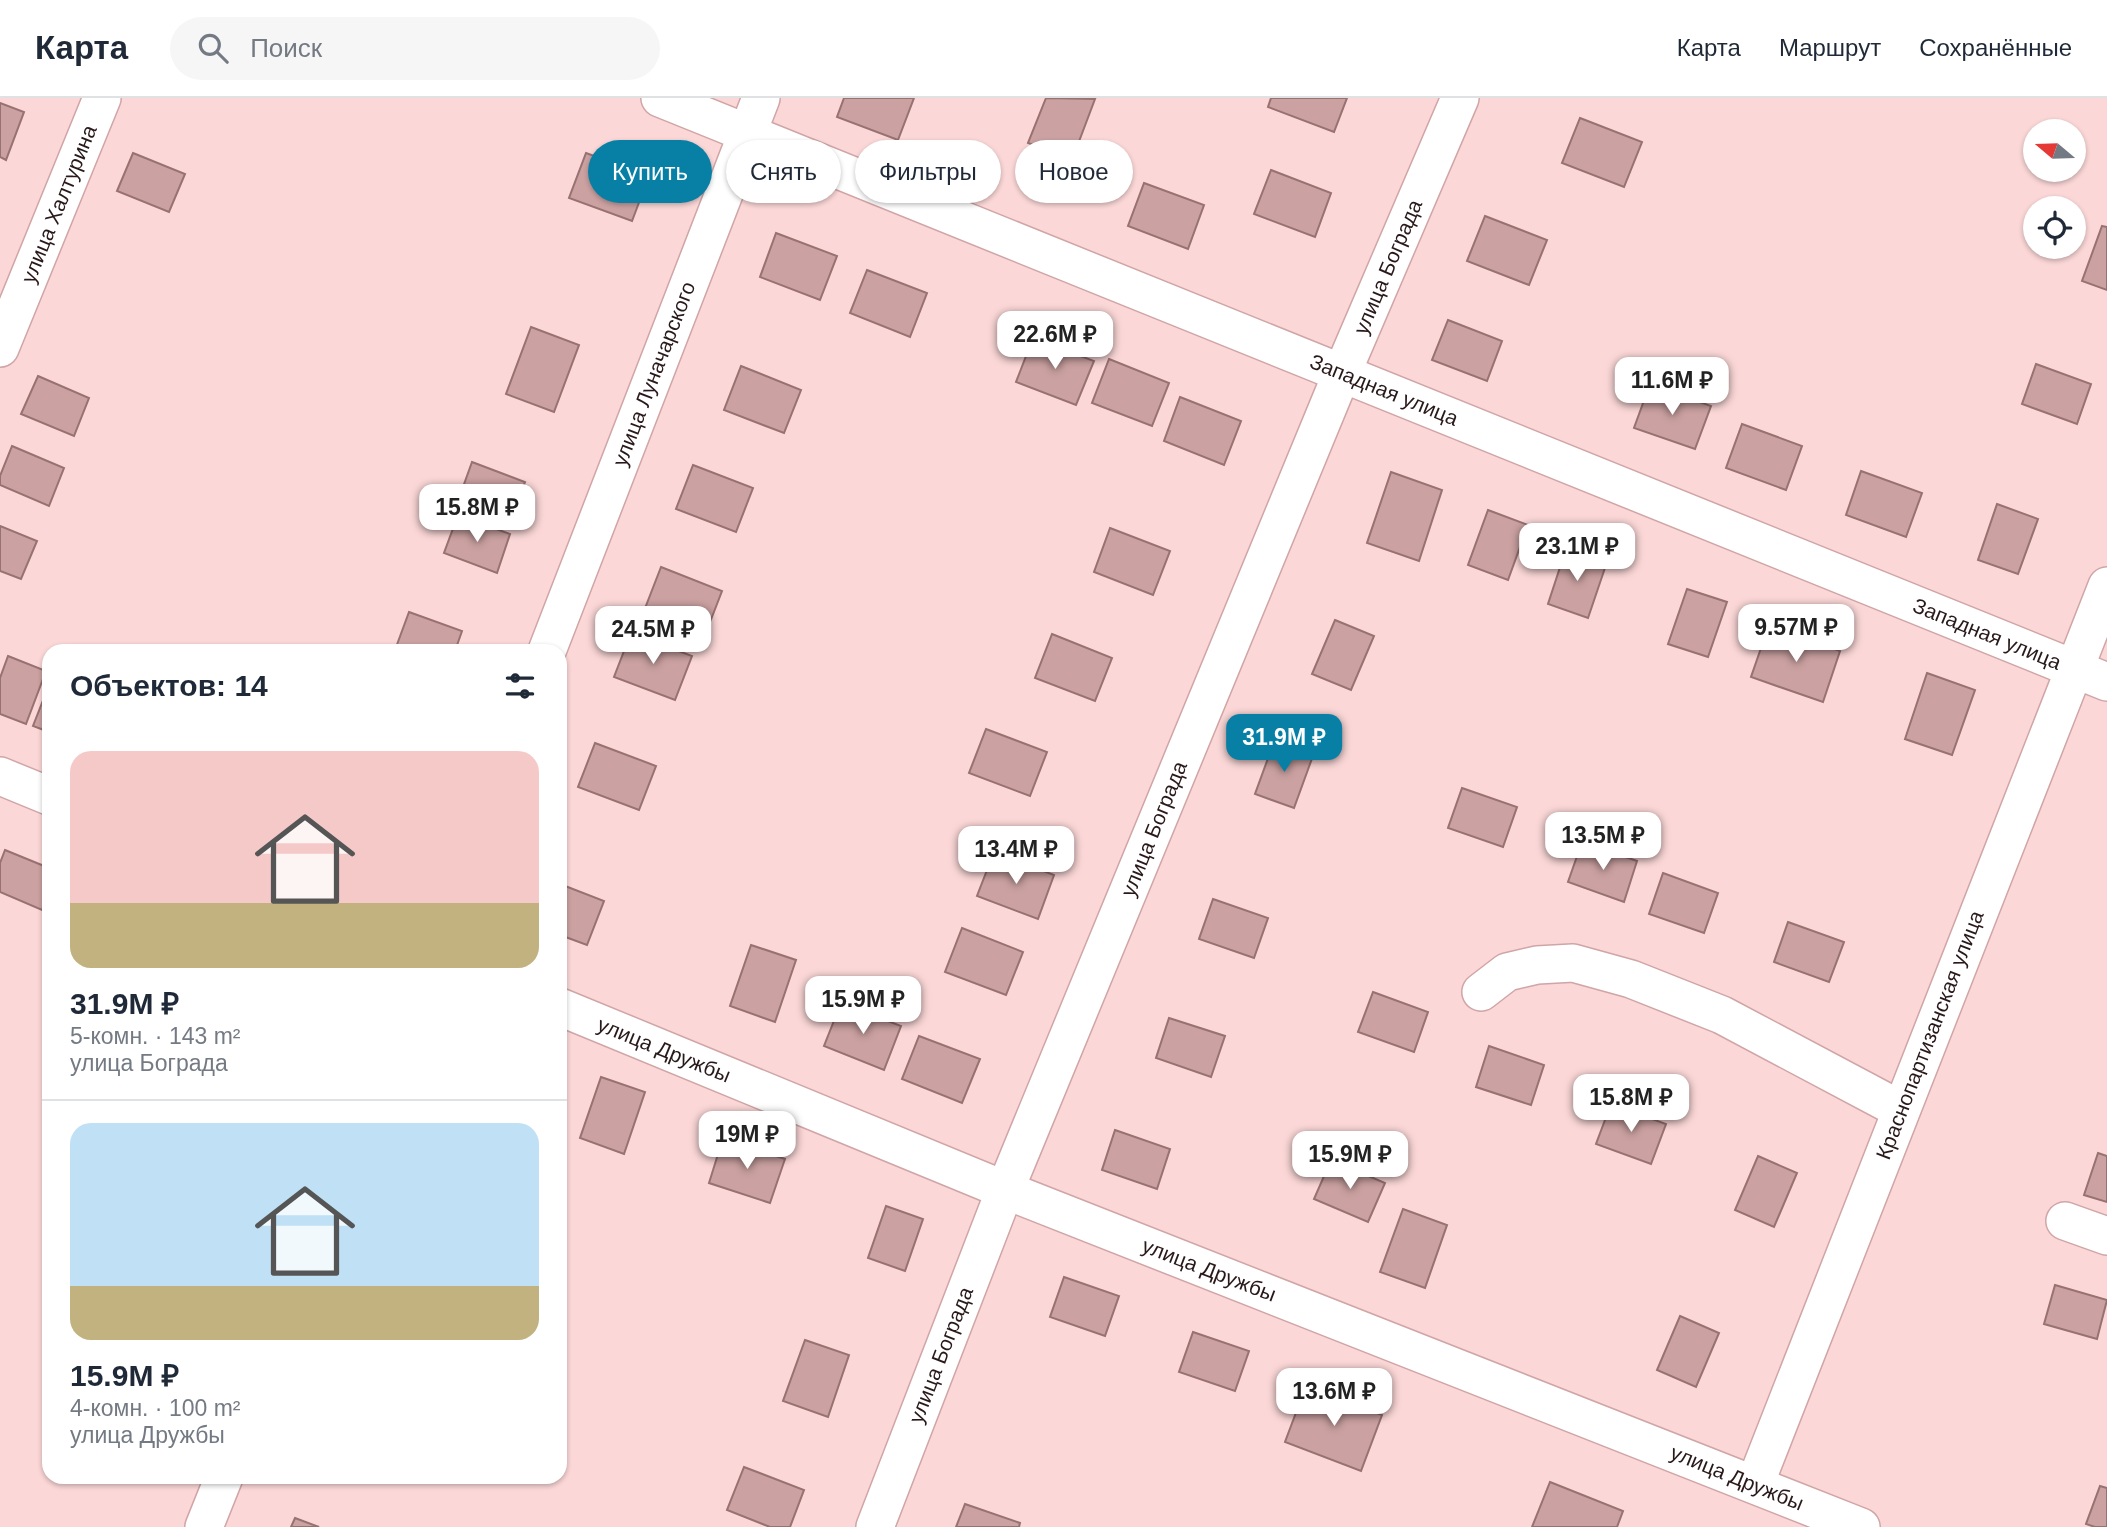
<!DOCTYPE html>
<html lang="ru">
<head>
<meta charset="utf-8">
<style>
  :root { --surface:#fff; --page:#f6f6f7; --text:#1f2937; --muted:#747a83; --line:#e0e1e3; --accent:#0880a6 }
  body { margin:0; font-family:Arial,sans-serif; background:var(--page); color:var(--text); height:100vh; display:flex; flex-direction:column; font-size:26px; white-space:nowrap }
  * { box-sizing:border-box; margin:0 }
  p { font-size:23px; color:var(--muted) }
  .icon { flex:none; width:38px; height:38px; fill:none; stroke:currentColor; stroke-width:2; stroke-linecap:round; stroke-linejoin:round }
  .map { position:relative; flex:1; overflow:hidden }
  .details { position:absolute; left:42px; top:546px; width:525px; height:840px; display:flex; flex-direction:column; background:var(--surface); border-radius:21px; box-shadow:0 2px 5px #0004 }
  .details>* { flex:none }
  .hud { position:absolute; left:588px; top:42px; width:665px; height:63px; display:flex; gap:14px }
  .needle { width:46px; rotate:289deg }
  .controls { position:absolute; left:2023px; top:21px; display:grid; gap:14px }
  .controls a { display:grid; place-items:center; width:63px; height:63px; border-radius:50%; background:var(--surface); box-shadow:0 2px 5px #0004; font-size:35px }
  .price { position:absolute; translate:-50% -60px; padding:0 16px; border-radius:14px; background:#fff; color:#222; font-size:23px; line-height:46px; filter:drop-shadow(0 2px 4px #0008) }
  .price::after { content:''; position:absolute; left:50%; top:42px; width:21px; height:16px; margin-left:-10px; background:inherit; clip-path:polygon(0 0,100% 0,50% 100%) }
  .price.current { background:var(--accent); color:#fff }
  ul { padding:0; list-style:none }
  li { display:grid; align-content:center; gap:14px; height:371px; padding:0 28px }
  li+li { border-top:2px solid var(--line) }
  li span { display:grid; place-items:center; height:217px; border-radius:21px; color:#555 }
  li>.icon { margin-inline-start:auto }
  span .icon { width:126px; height:126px; fill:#fffc; stroke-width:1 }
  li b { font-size:30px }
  h2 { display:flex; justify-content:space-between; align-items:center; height:84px; padding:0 28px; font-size:30px }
  .chip { padding:0 24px; border-radius:32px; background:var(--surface); box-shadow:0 2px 5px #0004; font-size:24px; line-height:63px }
  .chip.current { background:var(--accent); color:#fff }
  header { display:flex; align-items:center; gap:42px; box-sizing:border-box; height:98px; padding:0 35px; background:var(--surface); border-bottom:2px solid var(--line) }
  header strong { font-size:33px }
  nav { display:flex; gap:38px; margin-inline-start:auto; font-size:24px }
  .search { width:490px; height:63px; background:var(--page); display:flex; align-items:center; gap:18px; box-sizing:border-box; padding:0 24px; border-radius:38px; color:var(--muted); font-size:26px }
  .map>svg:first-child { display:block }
  .building { fill:#cba1a1; stroke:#987171; stroke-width:2 }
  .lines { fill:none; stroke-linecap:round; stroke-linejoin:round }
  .minor-casing { stroke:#d0a5a6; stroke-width:40 }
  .minor { stroke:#fff; stroke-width:37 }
  .labels { text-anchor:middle; stroke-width:5; stroke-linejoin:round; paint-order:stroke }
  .street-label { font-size:21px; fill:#29191a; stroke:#fff }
</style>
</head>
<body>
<header>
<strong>Карта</strong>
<div class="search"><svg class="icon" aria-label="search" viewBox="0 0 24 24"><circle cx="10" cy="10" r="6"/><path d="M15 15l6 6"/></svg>Поиск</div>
<nav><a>Карта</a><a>Маршрут</a><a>Сохранённые</a></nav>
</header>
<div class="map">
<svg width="2107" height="1429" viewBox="0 0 2107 1429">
  <rect width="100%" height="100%" fill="#fbd7d7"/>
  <g class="building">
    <path d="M 844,0 L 914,0 L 898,42 L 837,19 Z"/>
    <path d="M 1046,0 L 1095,1 L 1072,62 L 1028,45 Z"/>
    <path d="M 1271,0 L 1347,0 L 1334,34 L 1268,9 Z"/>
    <path d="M 0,5 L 24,14 L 6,62 L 0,59 Z"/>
    <path d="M 1580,20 L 1642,44 L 1624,89 L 1562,65 Z"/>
    <path d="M 133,55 L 185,76 L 169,114 L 117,93 Z"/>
    <path d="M 586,55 L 649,78 L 632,123 L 569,100 Z"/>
    <path d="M 1271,72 L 1331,95 L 1315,139 L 1254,116 Z"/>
    <path d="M 1144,85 L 1204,107 L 1188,151 L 1128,128 Z"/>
    <path d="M 1485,118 L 1547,142 L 1529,187 L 1467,163 Z"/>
    <path d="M 2102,128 L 2107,129 L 2107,192 L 2082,183 Z"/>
    <path d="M 776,135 L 837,158 L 820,202 L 760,179 Z"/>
    <path d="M 867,172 L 927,195 L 910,239 L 850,215 Z"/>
    <path d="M 1448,222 L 1502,243 L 1487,283 L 1432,262 Z"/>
    <path d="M 531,229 L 579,247 L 554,314 L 506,296 Z"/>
    <path d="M 1033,240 L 1094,263 L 1076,307 L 1016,284 Z"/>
    <path d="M 1109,261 L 1169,285 L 1152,328 L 1092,305 Z"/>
    <path d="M 2036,266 L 2091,286 L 2077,326 L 2022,306 Z"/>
    <path d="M 741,268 L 801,292 L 784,335 L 724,312 Z"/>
    <path d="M 38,278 L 89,300 L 74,338 L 21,316 Z"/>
    <path d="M 1650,286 L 1711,308 L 1695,351 L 1634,330 Z"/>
    <path d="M 1180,299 L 1241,323 L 1224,367 L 1164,343 Z"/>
    <path d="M 1742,326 L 1802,348 L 1786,392 L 1726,370 Z"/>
    <path d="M 12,348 L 64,370 L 49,408 L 0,387 L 0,378 Z"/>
    <path d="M 472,364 L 525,384 L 511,422 L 458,403 Z"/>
    <path d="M 693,367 L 753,390 L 736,434 L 676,411 Z"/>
    <path d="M 1861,373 L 1922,395 L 1906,439 L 1846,417 Z"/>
    <path d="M 1391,374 L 1442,392 L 1419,463 L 1367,445 Z"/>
    <path d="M 1997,406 L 2038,421 L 2018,476 L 1978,462 Z"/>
    <path d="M 1488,412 L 1528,427 L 1508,482 L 1468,467 Z"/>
    <path d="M 458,417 L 510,436 L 497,475 L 444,455 Z"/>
    <path d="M 0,428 L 37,443 L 21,481 L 0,473 Z"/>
    <path d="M 1110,430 L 1170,453 L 1153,497 L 1094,474 Z"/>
    <path d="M 1566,451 L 1607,464 L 1588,520 L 1548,506 Z"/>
    <path d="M 661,469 L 722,493 L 705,537 L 644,513 Z"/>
    <path d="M 1687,491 L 1727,504 L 1708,559 L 1668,546 Z"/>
    <path d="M 409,514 L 462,533 L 455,553 L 395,552 Z"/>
    <path d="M 1335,522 L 1374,538 L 1351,592 L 1312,576 Z"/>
    <path d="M 1769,527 L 1840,553 L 1823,604 L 1751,579 Z"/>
    <path d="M 631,535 L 692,558 L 675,602 L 614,579 Z"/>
    <path d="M 1052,536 L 1112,560 L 1095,603 L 1035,580 Z"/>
    <path d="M 8,558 L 46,573 L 26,626 L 0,616 L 0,580 Z"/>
    <path d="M 1927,575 L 1975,592 L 1952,657 L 1905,641 Z"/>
    <path d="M 49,587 L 49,634 L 33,628 Z"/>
    <path d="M 986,631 L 1047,654 L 1030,698 L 969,675 Z"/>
    <path d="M 1275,641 L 1314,655 L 1294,710 L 1255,696 Z"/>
    <path d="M 595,645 L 656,668 L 639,712 L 578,689 Z"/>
    <path d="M 1462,690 L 1517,709 L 1503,749 L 1448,730 Z"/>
    <path d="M 1582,744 L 1637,763 L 1624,804 L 1568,784 Z"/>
    <path d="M 5,752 L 49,770 L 49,795 L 42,812 L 0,794 L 0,765 Z"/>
    <path d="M 994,754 L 1054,777 L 1038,821 L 977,798 Z"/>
    <path d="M 1663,775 L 1718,795 L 1704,835 L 1649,816 Z"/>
    <path d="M 560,786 L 604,803 L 587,847 L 560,837 Z"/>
    <path d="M 1213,801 L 1268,820 L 1254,860 L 1199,841 Z"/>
    <path d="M 1788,824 L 1844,844 L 1829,884 L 1774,864 Z"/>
    <path d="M 962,830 L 1023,854 L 1006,897 L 945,874 Z"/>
    <path d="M 751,847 L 796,862 L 775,924 L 730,908 Z"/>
    <path d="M 1373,894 L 1428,914 L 1414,954 L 1358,934 Z"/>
    <path d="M 841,905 L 901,928 L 884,972 L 824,948 Z"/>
    <path d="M 1169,920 L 1225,938 L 1211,979 L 1156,960 Z"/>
    <path d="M 919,938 L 980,961 L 962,1005 L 902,981 Z"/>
    <path d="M 1489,948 L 1544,967 L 1531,1007 L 1476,989 Z"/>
    <path d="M 601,979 L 645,994 L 624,1056 L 580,1040 Z"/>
    <path d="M 1611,1006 L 1666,1026 L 1651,1066 L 1596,1046 Z"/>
    <path d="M 1115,1032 L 1170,1051 L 1157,1091 L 1102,1072 Z"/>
    <path d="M 723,1040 L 785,1061 L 770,1105 L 709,1085 Z"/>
    <path d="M 2098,1055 L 2107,1058 L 2107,1104 L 2084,1097 Z"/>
    <path d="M 1758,1058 L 1797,1075 L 1774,1129 L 1735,1112 Z"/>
    <path d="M 1331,1062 L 1385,1085 L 1368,1124 L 1314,1101 Z"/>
    <path d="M 886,1108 L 923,1121 L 905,1173 L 868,1160 Z"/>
    <path d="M 1403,1111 L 1447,1127 L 1425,1190 L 1380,1174 Z"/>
    <path d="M 1064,1179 L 1119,1198 L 1105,1238 L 1050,1219 Z"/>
    <path d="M 2055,1187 L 2107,1202 L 2097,1241 L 2044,1226 Z"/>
    <path d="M 1680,1218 L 1719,1235 L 1696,1289 L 1657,1272 Z"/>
    <path d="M 1193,1234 L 1249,1253 L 1235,1293 L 1179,1274 Z"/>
    <path d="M 805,1242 L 849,1257 L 828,1319 L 783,1303 Z"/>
    <path d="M 1306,1288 L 1382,1317 L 1361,1373 L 1285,1344 Z"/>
    <path d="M 744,1369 L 804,1392 L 790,1429 L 770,1429 L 727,1412 Z"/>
    <path d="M 1550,1384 L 1623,1413 L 1617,1429 L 1532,1429 Z"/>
    <path d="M 2100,1388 L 2107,1390 L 2107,1429 L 2095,1429 L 2086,1426 Z"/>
    <path d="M 965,1406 L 1020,1425 L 1019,1429 L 956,1429 Z"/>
    <path d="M 295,1420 L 319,1429 L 291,1429 Z"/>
  </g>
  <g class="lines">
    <g class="minor-casing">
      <g id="minor">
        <path d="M 660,0 L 2107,584"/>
        <path d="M 0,250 L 102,0"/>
        <path d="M 547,553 L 761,0"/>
        <path d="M 0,678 L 49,698"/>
        <path d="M 1481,894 L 1507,874 L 1537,867 L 1573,865 L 1631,881 L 1722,917 L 1901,1012"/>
        <path d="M 560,909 L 1005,1092 L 1861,1429"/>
        <path d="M 2065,1123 L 2107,1138"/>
        <path d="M 1755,1386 L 2107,488"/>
        <path d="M 204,1429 L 224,1379"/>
        <path d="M 875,1429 L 1005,1092 L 1342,275 L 1460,0"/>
      </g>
    </g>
    <use href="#minor" class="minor"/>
  </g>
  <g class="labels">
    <g class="street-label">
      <text transform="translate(59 106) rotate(-68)" y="7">улица Халтурина</text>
      <text transform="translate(1388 169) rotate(-67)" y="7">улица Бограда</text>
      <text transform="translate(654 276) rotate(-69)" y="7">улица Луначарского</text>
      <text transform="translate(1384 292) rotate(22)" y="7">Западная улица</text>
      <text transform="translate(1987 536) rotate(22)" y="7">Западная улица</text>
      <text transform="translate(1154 731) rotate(-68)" y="7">улица Бограда</text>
      <text transform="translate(1930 937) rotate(-69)" y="7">Краснопартизанская улица</text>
      <text transform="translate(664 952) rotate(22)" y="7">улица Дружбы</text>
      <text transform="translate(1209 1172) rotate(21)" y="7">улица Дружбы</text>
      <text transform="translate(941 1257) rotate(-69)" y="7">улица Бограда</text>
      <text transform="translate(1737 1380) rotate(22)" y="7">улица Дружбы</text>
    </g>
  </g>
</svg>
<div class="controls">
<a><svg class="needle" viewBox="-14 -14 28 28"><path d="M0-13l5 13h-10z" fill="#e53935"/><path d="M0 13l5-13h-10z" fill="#747a83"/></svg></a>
<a><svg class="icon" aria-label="locate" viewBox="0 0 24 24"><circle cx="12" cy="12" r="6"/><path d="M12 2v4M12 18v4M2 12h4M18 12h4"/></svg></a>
</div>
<b class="price" style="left:1055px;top:273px">22.6M ₽</b>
<b class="price" style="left:1672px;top:319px">11.6M ₽</b>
<b class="price" style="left:477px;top:446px">15.8M ₽</b>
<b class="price" style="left:1577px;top:485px">23.1M ₽</b>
<b class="price" style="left:1796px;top:566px">9.57M ₽</b>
<b class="price" style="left:653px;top:568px">24.5M ₽</b>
<b class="price current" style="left:1284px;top:676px">31.9M ₽</b>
<b class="price" style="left:1603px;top:774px">13.5M ₽</b>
<b class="price" style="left:1016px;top:788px">13.4M ₽</b>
<b class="price" style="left:863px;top:938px">15.9M ₽</b>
<b class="price" style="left:1631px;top:1036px">15.8M ₽</b>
<b class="price" style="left:747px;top:1073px">19M ₽</b>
<b class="price" style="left:1350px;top:1093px">15.9M ₽</b>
<b class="price" style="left:1334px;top:1330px">13.6M ₽</b>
<div class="hud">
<a class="chip current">Купить</a>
<a class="chip">Снять</a>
<a class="chip">Фильтры</a>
<a class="chip">Новое</a>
</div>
<section class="details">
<h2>Объектов: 14<svg class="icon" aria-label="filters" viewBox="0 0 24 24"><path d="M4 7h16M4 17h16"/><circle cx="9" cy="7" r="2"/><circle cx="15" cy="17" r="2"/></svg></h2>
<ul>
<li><span style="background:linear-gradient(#f6c9c9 70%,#c2b280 0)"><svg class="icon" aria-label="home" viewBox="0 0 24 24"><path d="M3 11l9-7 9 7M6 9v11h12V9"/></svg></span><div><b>31.9M ₽</b><p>5-комн. · 143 m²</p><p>улица Бограда</p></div></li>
<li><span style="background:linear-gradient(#bfe0f5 75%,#c2b280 0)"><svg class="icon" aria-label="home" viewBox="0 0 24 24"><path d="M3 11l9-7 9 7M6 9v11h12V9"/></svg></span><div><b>15.9M ₽</b><p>4-комн. · 100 m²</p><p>улица Дружбы</p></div></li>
</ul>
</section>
</div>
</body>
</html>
